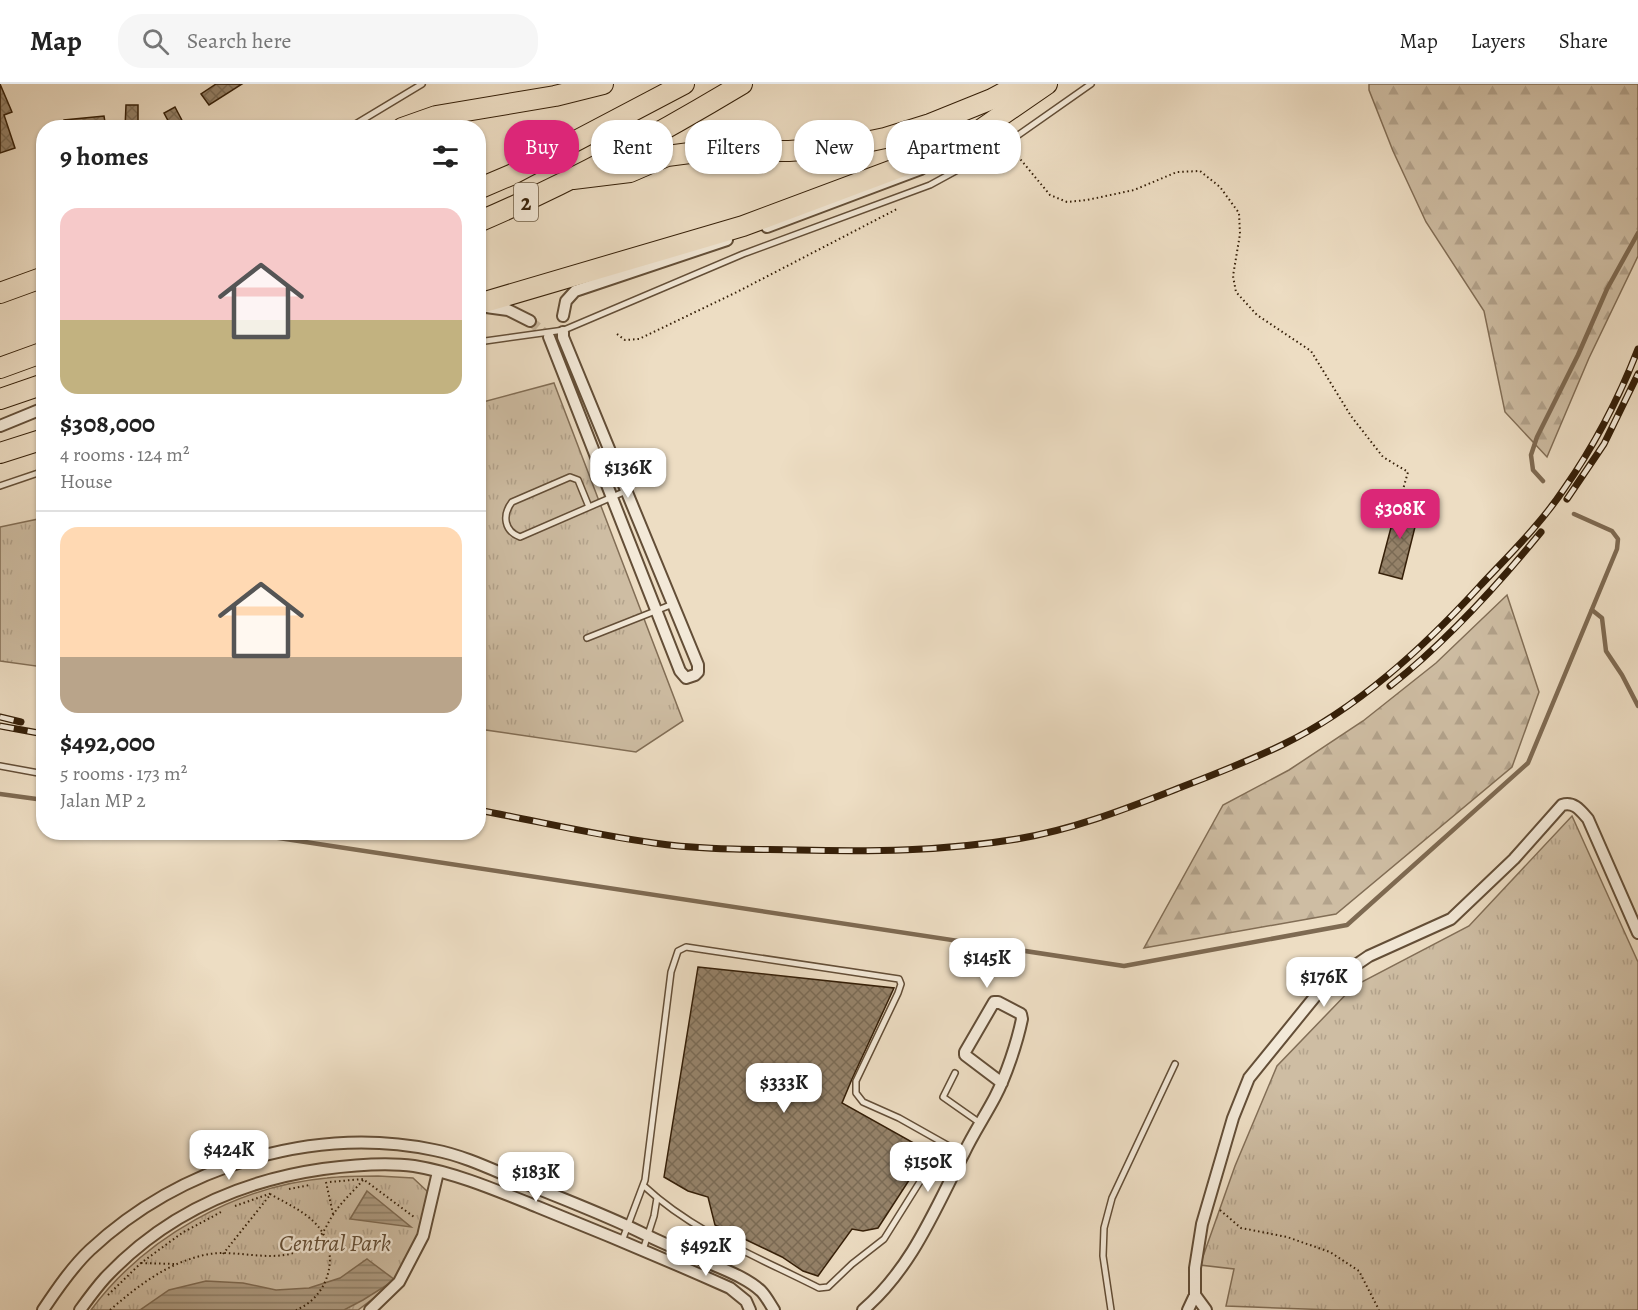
<!DOCTYPE html>
<html lang="en">
<head>
<meta charset="utf-8">
<style>
  :root { --surface:#fff; --page:#f6f6f6; --text:#222; --muted:#767676; --line:#e0e0e0; --accent:#db2777 }
  body { margin:0; font-family:Alegreya,serif; background:var(--page); color:var(--text); height:100vh; display:flex; flex-direction:column; font-size:22px; white-space:nowrap }
  * { box-sizing:border-box; margin:0 }
  p { font-size:20px; color:var(--muted) }
  .icon { flex:none; width:33px; height:33px; fill:none; stroke:currentColor; stroke-width:2; stroke-linecap:round; stroke-linejoin:round }
  .map { position:relative; flex:1; overflow:hidden }
  .side { position:absolute; left:36px; top:36px; width:450px; height:720px; display:flex; flex-direction:column; background:var(--surface); border-radius:24px; box-shadow:0 2px 4px #0004 }
  .side>* { flex:none }
  .guide { position:absolute; left:504px; top:36px; width:570px; height:54px; display:flex; gap:12px }
  .price { position:absolute; translate:-50% -51px; padding:0 14px; border-radius:12px; background:#fff; color:#222; font-size:20px; line-height:39px; filter:drop-shadow(0 2px 3px #0008) }
  .price::after { content:''; position:absolute; left:50%; top:36px; width:18px; height:14px; margin-left:-9px; background:inherit; clip-path:polygon(0 0,100% 0,50% 100%) }
  .price.current { background:var(--accent); color:#fff }
  ul { padding:0; list-style:none }
  li { display:grid; align-content:center; gap:12px; height:318px; padding:0 24px }
  li+li { border-top:2px solid var(--line) }
  li span { display:grid; place-items:center; height:186px; border-radius:18px; color:#555 }
  li>.icon { margin-inline-start:auto }
  span .icon { width:108px; height:108px; fill:#fffc; stroke-width:1 }
  li b { font-size:26px }
  h2 { display:flex; justify-content:space-between; align-items:center; height:72px; padding:0 24px; font-size:26px }
  .chip { padding:0 21px; border-radius:24px; background:var(--surface); box-shadow:0 2px 4px #0004; font-size:21px; line-height:54px }
  .chip.current { background:var(--accent); color:#fff }
  header { display:flex; align-items:center; gap:36px; box-sizing:border-box; height:84px; padding:0 30px; background:var(--surface); border-bottom:2px solid var(--line) }
  header strong { font-size:28px }
  nav { display:flex; gap:33px; margin-inline-start:auto; font-size:21px }
  .search { width:420px; height:54px; background:var(--page); display:flex; align-items:center; gap:15px; box-sizing:border-box; padding:0 21px; border-radius:24px; color:var(--muted); font-size:22px }
  .map>svg:first-child { display:block }
  .grass { fill:url(#grass-tufts); stroke:#826e56; stroke-width:1.5 }
  .forest { fill:url(#forest-firs); stroke:#826e56; stroke-width:1.5 }
  .water { fill:url(#water-rules); stroke:#7e6a52; stroke-width:1.5 }
  .lines { fill:none; stroke-linecap:round; stroke-linejoin:round }
  .stream { stroke:#7e6a52; stroke-width:4.5 }
  .building { fill:url(#building-cross-hatch); stroke:#351f08; stroke-width:1.5 }
  .street-tunnel { stroke:#c8b79e; stroke-width:10; stroke-dasharray:10 5; stroke-linecap:butt }
  .lane-casing { stroke:#634e37; stroke-width:8 }
  .street-casing { stroke:#634e37; stroke-width:14 }
  .highway-casing { stroke:#351f08; stroke-width:22 }
  .path { stroke:#351f08; stroke-width:2; stroke-dasharray:1.5 3; stroke-linecap:butt }
  .lane { stroke:#f3e9d8; stroke-width:5 }
  .street { stroke:#f3e9d8; stroke-width:10 }
  .highway { stroke:#edddc3; stroke-width:20 }
  .rail-casing { stroke:#351f08; stroke-width:7 }
  .rail { stroke:#f3e9d8; stroke-width:4.5; stroke-dasharray:14; stroke-linecap:butt }
  .labels { text-anchor:middle; stroke-width:4.5; stroke-linejoin:round; paint-order:stroke }
  .shield { fill:#f3e9d8; stroke:#6e5c46; stroke-width:1.5 }
  .shield-label { font-size:22px; font-weight:bold; fill:#351f08 }
  .park-label { font-size:24px; font-style:italic; fill:#634e36; stroke:#f3e9d8 }
</style>
</head>
<body>
<header>
<strong>Map</strong>
<div class="search"><svg class="icon" aria-label="search" viewBox="0 0 24 24"><circle cx="10" cy="10" r="6"/><path d="M15 15l6 6"/></svg>Search here</div>
<nav><a>Map</a><a>Layers</a><a>Share</a></nav>
</header>
<div class="map">
<svg width="1638" height="1226" viewBox="0 0 1638 1226">
  <defs>
    <pattern id="grass-tufts" width="24" height="20" patternUnits="userSpaceOnUse" patternTransform="scale(1.5)"><rect width="24" height="20" fill="#cebda3"/><path d="M3 7l-1-3M5 7V3M7 7l1-3M15 17l-1-3M17 17v-4M19 17l1-3" fill="none" stroke="#b2a28b"/></pattern>
    <pattern id="forest-firs" width="22" height="20" patternUnits="userSpaceOnUse" patternTransform="scale(1.5)"><rect width="22" height="20" fill="#cebda3"/><path d="M5 1l3.5 6h-7zM16 11l3.5 6h-7z" fill="#b2a28b"/></pattern>
    <pattern id="water-rules" width="6" height="5" patternUnits="userSpaceOnUse" patternTransform="scale(1.5)"><rect width="6" height="5" fill="#ae9c83"/><path d="M0 2.5h6" fill="none" stroke="#8e7f69"/></pattern>
    <pattern id="building-cross-hatch" width="8" height="8" patternUnits="userSpaceOnUse" patternTransform="scale(1.5)"><rect width="8" height="8" fill="#958269"/><path d="M0 0l8 8M0 8l8-8" fill="none" stroke="#7a6a54"/></pattern>
  </defs>
  <rect width="100%" height="100%" fill="#edddc3"/>
  <filter id="stains"><feTurbulence type="fractalNoise" baseFrequency=".00333" numOctaves="4"/><feColorMatrix values="0 0 0 0 .2 0 0 0 0 .09 0 0 0 0 .02 0 0 0 .5 -.17"/></filter>
  <radialGradient id="worn" r=".72"><stop offset=".6" stop-color="#630" stop-opacity="0"/><stop offset="1" stop-color="#630" stop-opacity=".3"/></radialGradient>
  <g class="grass">
    <path d="M 554,299 L 683,637 L 636,668 L 479,645 L 479,319 Z"/>
    <path d="M 43,434 L 43,583 L 0,577 L 0,443 Z"/>
    <path d="M 1572,732 L 1638,878 L 1638,1226 L 1332,1226 L 1226,1222 L 1234,1185 L 1200,1181 L 1235,1082 L 1277,982 L 1354,902 L 1469,842 Z"/>
    <path d="M 378,1092 L 413,1094 L 428,1108 L 425,1134 L 414,1165 L 395,1198 L 358,1226 L 91,1226 C 145,1153 237,1102 327,1094 C 344,1092 361,1092 378,1092 Z"/>
  </g>
  <g class="forest">
    <path d="M 1369,0 L 1638,0 L 1638,172 L 1589,274 L 1547,373 L 1505,328 L 1484,227 L 1426,138 L 1393,67 L 1369,6 Z"/>
    <path d="M 1507,511 L 1539,608 L 1512,683 L 1336,830 L 1144,864 L 1223,721 L 1289,686 L 1363,637 L 1436,579 Z"/>
  </g>
  <g class="water">
    <path d="M 367,1107 L 411,1143 L 350,1135 Z"/>
    <path d="M 367,1175 L 395,1196 L 363,1216 L 344,1226 L 140,1226 L 169,1206 L 206,1197 L 243,1199 L 276,1206 L 309,1204 L 340,1194 Z"/>
  </g>
  <g class="lines">
    <g class="stream">
      <path d="M 1543,397 L 1533,386 L 1531,371 L 1537,353 L 1578,271 L 1607,205 L 1638,149"/>
      <path d="M 1592,526 L 1602,534 L 1606,567 L 1622,591 L 1638,622"/>
      <path d="M 0,710 L 44,716"/>
      <path d="M 258,748 L 259,751 L 1124,882 L 1347,841 L 1528,679 L 1617,465 L 1618,455 L 1612,447 L 1574,430"/>
    </g>
  </g>
  <g class="building">
    <path d="M 0,0 L 12,28 L 4,31 L 15,64 L 0,69 Z"/>
    <path d="M 216,0 L 242,0 L 209,21 L 201,10 Z"/>
    <path d="M 126,21 L 138,21 L 138,44 L 125,44 Z"/>
    <path d="M 175,23 L 186,44 L 172,44 L 164,29 Z"/>
    <path d="M 104,32 L 106,44 L 64,44 L 64,36 Z"/>
    <path d="M 1398,417 L 1420,423 L 1402,495 L 1379,489 Z"/>
    <path d="M 698,883 L 894,904 L 852,995 L 842,1019 L 928,1067 L 878,1144 L 863,1147 L 852,1145 L 818,1192 L 803,1187 L 782,1173 L 715,1141 L 708,1113 L 688,1107 L 664,1093 Z"/>
  </g>
  <g class="lines">
    <path class="street-tunnel" d="M 530,237 L 549,253"/>
    <g class="lane-casing">
      <g id="lane">
        <path d="M 349,44 L 422,0"/>
        <path d="M 478,258 L 564,246 L 743,170 L 930,101 L 1007,59 L 1091,0"/>
        <path d="M 0,402 L 44,387"/>
        <path d="M 589,423 L 578,396 L 570,393 L 512,418 C 502,431 504,447 520,453 L 626,407"/>
        <path d="M 587,554 L 673,520"/>
        <path d="M 0,682 L 44,690"/>
        <path d="M 955,989 L 943,1013 L 980,1039"/>
        <path d="M 644,1102 C 693,1148 760,1174 819,1204 L 828,1203 L 852,1180 L 884,1155 L 926,1088"/>
        <path d="M 622,1157 L 645,1096 L 671,888 L 678,867 L 686,863 L 899,895 L 901,900 L 898,909 L 856,997 L 856,1009 L 863,1018 L 899,1034 L 963,1070"/>
        <path d="M 643,1166 L 654,1132 L 657,1114"/>
        <path d="M 1111,1226 L 1103,1172 L 1104,1144 L 1112,1114 L 1175,980"/>
      </g>
    </g>
    <g class="street-casing">
      <g id="street">
        <path d="M 767,143 L 921,85"/>
        <path d="M 486,223 L 508,226 L 530,237"/>
        <path d="M 563,232 L 566,217 L 575,207 L 727,156"/>
        <path d="M 549,253 L 680,587 L 686,594 L 695,591 L 698,588 L 698,581 L 563,253 L 563,248"/>
        <path d="M 0,342 L 44,324"/>
        <path d="M 1195,1211 L 1206,1226"/>
        <path d="M 43,1226 C 57,1205 72,1183 90,1166 C 180,1082 313,1041 434,1066 C 466,1072 497,1088 527,1100 C 565,1116 603,1130 640,1148 C 664,1160 689,1170 714,1181 C 730,1188 748,1195 761,1207 C 766,1212 770,1220 774,1226"/>
        <path d="M 80,1226 C 88,1215 96,1204 105,1194 C 164,1131 239,1097 323,1085 C 353,1081 384,1078 414,1082 C 457,1089 498,1107 538,1123 C 603,1149 667,1176 730,1204 L 746,1217 L 750,1226"/>
        <path d="M 370,1226 L 399,1198 L 423,1152 L 438,1088"/>
        <path d="M 863,1226 C 912,1184 935,1125 964,1069 C 973,1050 985,1032 995,1013 C 1006,992 1017,959 1022,935 L 1021,930 L 998,918 L 994,918 L 965,968 L 965,971 L 1002,999"/>
        <path d="M 1188,1226 L 1195,1211 L 1195,1184 L 1202,1140 L 1233,1034 L 1249,994 L 1322,904 L 1369,872 L 1451,835 L 1514,775 L 1562,721 C 1574,717 1581,727 1588,735 L 1638,849"/>
      </g>
    </g>
    <g class="highway-casing">
      <g id="highway">
        <path d="M 402,44 L 436,32 L 555,12 L 603,0"/>
        <path d="M 573,95 L 630,88 L 667,72 L 705,67 L 789,67 L 842,63 L 885,54 L 930,40 L 992,15 L 1020,0"/>
        <path d="M 478,105 L 511,91 L 684,0"/>
        <path d="M 478,138 C 570,99 657,51 742,0"/>
        <path d="M 0,209 L 44,193"/>
        <path d="M 478,220 L 743,142 L 957,62 L 1047,0"/>
        <path d="M 0,284 L 44,268"/>
        <path d="M 0,315 L 44,300"/>
        <path d="M 0,369 L 44,355"/>
      </g>
    </g>
    <g class="path">
      <path d="M 1018,64 L 1016,70 L 1050,111 L 1067,118 L 1087,116 L 1134,106 L 1177,88 L 1200,87 L 1220,103 L 1239,129 L 1240,150 L 1233,192 L 1236,208 L 1257,231 L 1311,267 L 1351,332 L 1383,373 L 1408,388 L 1402,409"/>
      <path d="M 996,77 L 1016,70"/>
      <path d="M 617,250 L 625,256 L 639,255 L 737,208 L 897,125"/>
      <path d="M 326,1098 L 333,1130"/>
      <path d="M 330,1098 L 363,1095 L 414,1133"/>
      <path d="M 289,1105 L 310,1101"/>
      <path d="M 270,1110 C 284,1118 302,1126 314,1138 C 342,1165 331,1212 296,1226"/>
      <path d="M 235,1122 L 272,1109"/>
      <path d="M 1220,1126 L 1241,1144 L 1287,1153 L 1330,1168 L 1359,1187 L 1379,1226"/>
      <path d="M 223,1170 L 270,1111"/>
      <path d="M 141,1179 L 174,1180"/>
      <path d="M 108,1211 L 141,1179 L 182,1149 L 221,1128"/>
      <path d="M 110,1226 C 139,1201 166,1180 204,1171 C 240,1163 278,1184 312,1160 C 323,1153 326,1141 333,1131 C 341,1118 353,1108 363,1096"/>
    </g>
    <use href="#lane" class="lane"/>
    <use href="#street" class="street"/>
    <use href="#highway" class="highway"/>
    <g class="rail-casing">
      <g id="rail">
        <path d="M 1567,415 L 1604,360 L 1638,290"/>
        <path d="M 1390,602 C 1446,558 1496,503 1541,448"/>
        <path d="M 0,633 L 21,638"/>
        <path d="M 0,642 L 44,650"/>
        <path d="M 478,726 C 537,737 595,751 654,759 C 701,766 750,765 798,766 C 871,768 944,767 1017,755 C 1071,746 1123,726 1174,706 C 1210,692 1247,678 1282,661 C 1358,624 1422,565 1479,503 C 1508,472 1540,441 1564,405 C 1594,362 1619,314 1638,265"/>
      </g>
    </g>
    <use href="#rail" class="rail"/>
  </g>
  <g class="labels">
    <rect class="shield" x="514" y="99" width="24" height="38" rx="4.5"/>
    <g class="shield-label">
      <text x="526" y="126">2</text>
    </g>
    <g class="park-label">
      <text x="335" y="1167">Central Park</text>
    </g>
  </g>
  <rect width="100%" height="100%" filter="url(#stains)"/>
  <rect width="100%" height="100%" fill="url(#worn)"/>
</svg>
<b class="price" style="left:628px;top:415px">$136K</b>
<b class="price current" style="left:1400px;top:456px">$308K</b>
<b class="price" style="left:987px;top:905px">$145K</b>
<b class="price" style="left:1324px;top:924px">$176K</b>
<b class="price" style="left:784px;top:1030px">$333K</b>
<b class="price" style="left:229px;top:1097px">$424K</b>
<b class="price" style="left:928px;top:1109px">$150K</b>
<b class="price" style="left:536px;top:1119px">$183K</b>
<b class="price" style="left:706px;top:1193px">$492K</b>
<div class="guide">
<a class="chip current">Buy</a>
<a class="chip">Rent</a>
<a class="chip">Filters</a>
<a class="chip">New</a>
<a class="chip">Apartment</a>
</div>
<section class="side">
<h2>9 homes<svg class="icon" aria-label="filters" viewBox="0 0 24 24"><path d="M4 7h16M4 17h16"/><circle cx="9" cy="7" r="2"/><circle cx="15" cy="17" r="2"/></svg></h2>
<ul>
<li><span style="background:linear-gradient(#f6c9c9 60%,#c2b280 0)"><svg class="icon" aria-label="home" viewBox="0 0 24 24"><path d="M3 11l9-7 9 7M6 9v11h12V9"/></svg></span><div><b>$308,000</b><p>4 rooms · 124 m²</p><p>House</p></div></li>
<li><span style="background:linear-gradient(#ffd9b3 70%,#b9a48a 0)"><svg class="icon" aria-label="home" viewBox="0 0 24 24"><path d="M3 11l9-7 9 7M6 9v11h12V9"/></svg></span><div><b>$492,000</b><p>5 rooms · 173 m²</p><p>Jalan MP 2</p></div></li>
</ul>
</section>
</div>
</body>
</html>
